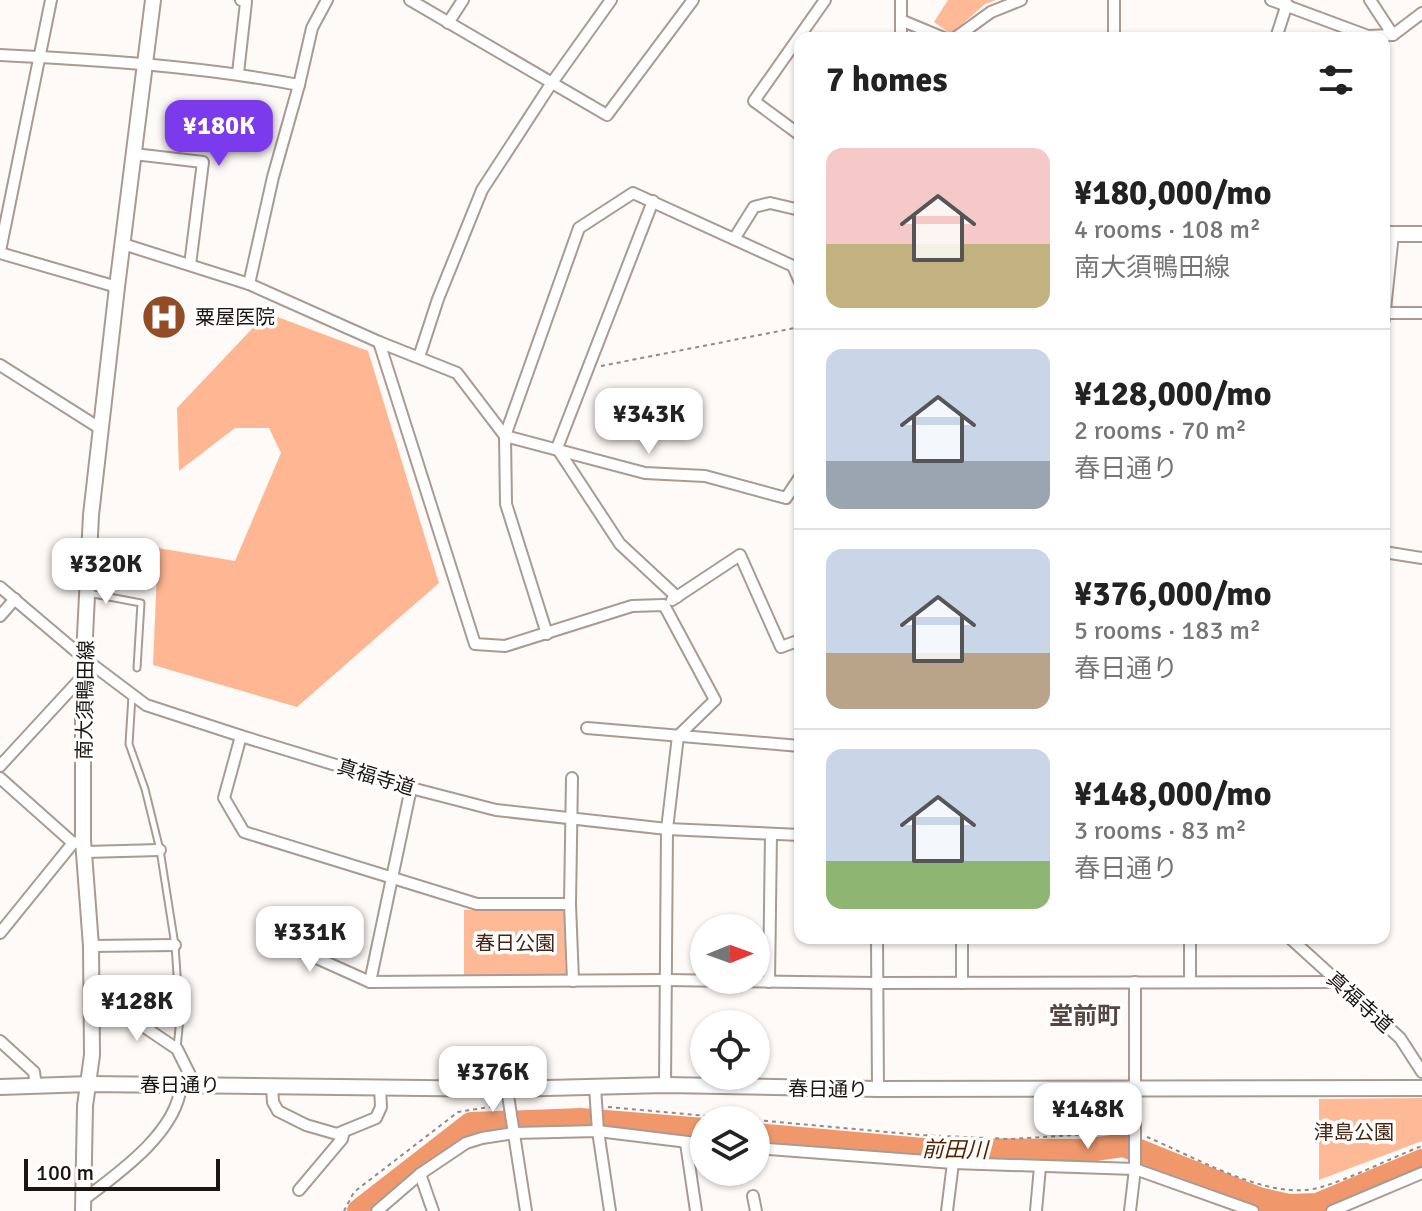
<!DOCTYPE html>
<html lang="en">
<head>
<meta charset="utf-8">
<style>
  :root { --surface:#fff; --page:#f2f2f2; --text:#222; --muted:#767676; --line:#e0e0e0; --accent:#7c3aed }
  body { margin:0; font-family:Signika,"Noto Sans JP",sans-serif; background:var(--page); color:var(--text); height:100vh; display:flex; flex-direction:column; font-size:30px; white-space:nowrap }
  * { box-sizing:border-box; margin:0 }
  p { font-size:26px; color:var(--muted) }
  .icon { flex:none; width:44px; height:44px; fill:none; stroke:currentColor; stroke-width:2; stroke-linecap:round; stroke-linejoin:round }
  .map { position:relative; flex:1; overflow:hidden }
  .drawer { position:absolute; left:794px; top:32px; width:596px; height:912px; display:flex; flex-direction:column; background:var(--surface); border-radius:16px; box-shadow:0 2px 6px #0004 }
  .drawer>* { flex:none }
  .needle { width:52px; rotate:89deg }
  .buttons { position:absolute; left:690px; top:914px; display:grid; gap:16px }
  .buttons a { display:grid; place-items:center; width:80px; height:80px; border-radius:50%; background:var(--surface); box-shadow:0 2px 6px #0004; font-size:40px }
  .scale { position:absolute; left:24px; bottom:20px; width:196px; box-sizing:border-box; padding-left:8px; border:4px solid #1b1512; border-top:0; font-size:22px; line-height:28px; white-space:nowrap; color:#1b1512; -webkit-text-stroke:6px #fff; paint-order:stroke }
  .price { position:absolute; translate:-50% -68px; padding:0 18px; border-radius:16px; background:#fff; color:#222; font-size:26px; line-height:52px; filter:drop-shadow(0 2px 4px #0008) }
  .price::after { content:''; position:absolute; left:50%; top:48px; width:24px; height:18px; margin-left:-12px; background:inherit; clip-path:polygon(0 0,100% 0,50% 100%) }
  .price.on { background:var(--accent); color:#fff }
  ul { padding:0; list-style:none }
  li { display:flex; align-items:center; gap:24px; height:200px; padding:0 32px }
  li+li { border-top:2px solid var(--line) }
  li span { display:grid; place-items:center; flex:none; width:224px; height:160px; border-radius:16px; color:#555 }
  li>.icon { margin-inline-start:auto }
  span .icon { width:96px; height:96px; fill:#fffc; stroke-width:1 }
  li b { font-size:34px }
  h2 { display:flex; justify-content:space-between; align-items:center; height:96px; padding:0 32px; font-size:34px }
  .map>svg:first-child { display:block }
  .green { fill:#feb997 }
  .forest { fill:#feb693 }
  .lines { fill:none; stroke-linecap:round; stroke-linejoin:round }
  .stream { stroke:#f0986c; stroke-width:4 }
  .river { stroke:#f0986c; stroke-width:24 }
  .lane-casing { stroke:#aa9a92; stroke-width:9 }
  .street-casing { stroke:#aa9a92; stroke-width:14 }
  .secondary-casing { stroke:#aa9a92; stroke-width:18 }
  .path { stroke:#908b89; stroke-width:2; stroke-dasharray:4 4; stroke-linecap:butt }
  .lane { stroke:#fff; stroke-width:5 }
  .street { stroke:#fff; stroke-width:10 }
  .secondary { stroke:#fff; stroke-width:14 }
  .labels { text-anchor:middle; stroke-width:7; stroke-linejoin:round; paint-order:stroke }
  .poi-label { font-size:20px; fill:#1b1512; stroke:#fff; text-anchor:start }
  .street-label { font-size:20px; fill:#1b1512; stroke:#fff }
  .park-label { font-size:20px; fill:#472411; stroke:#fff }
  .water-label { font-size:22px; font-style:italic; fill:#582200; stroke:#fff }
  .quarter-label { font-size:24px; font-weight:bold; fill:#554740; stroke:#fff }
</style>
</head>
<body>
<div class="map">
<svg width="1422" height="1211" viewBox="0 0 1422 1211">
  <rect width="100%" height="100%" fill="#fefaf8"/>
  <g class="green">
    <path d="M 948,0 L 996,0 L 985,4 L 951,34 L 934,22 Z"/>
    <path d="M 564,909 L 566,977 L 464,977 L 464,910 Z"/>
    <path d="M 1422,1098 L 1422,1141 L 1319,1180 L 1319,1099 Z"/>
  </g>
  <path class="forest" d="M 267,313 L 368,351 L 439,583 L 297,707 L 153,665 L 158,548 L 235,561 L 281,453 L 269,428 L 235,428 L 179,471 L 177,408 Z"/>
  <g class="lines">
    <path class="stream" d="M 1287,1211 L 1289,1206"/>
    <g class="river">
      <path d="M 756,1135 L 923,1150 L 1083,1151 L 1124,1145 L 1258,1199 L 1289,1206 L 1317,1205 L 1422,1161"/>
      <path d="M 359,1211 L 471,1124 L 581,1120 L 704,1130"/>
    </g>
    <g class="lane-casing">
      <g id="lane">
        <path d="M 88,593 L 141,603 L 137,668"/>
        <path d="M 132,696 L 129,744 L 145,789 L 160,850 L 175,945 L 180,1018 L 177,1048"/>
      </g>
    </g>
    <g class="street-casing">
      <g id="street">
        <path d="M 410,0 L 607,115 L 693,0"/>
        <path d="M 901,0 L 901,38"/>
        <path d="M 1114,0 L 1114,38"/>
        <path d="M 1271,0 L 1368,36 L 1393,35 L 1422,13"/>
        <path d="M 1370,0 L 1393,35"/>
        <path d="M 903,21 L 944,38"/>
        <path d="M 448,23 L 463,0"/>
        <path d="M 955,38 L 991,12 L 1021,0"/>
        <path d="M 1276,38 L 1287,4"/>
        <path d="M 0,55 C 101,60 200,66 299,85"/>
        <path d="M 238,73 L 246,2 L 241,0"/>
        <path d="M 800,135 L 754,101 L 825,0"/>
        <path d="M 134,154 L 203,162 L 190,265"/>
        <path d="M 653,201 L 557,448 L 620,544 L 677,597"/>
        <path d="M 734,239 L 754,207 L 770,203 L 800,210"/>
        <path d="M 123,244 L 249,284 L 379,342 L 457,373 L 505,436 L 645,473 L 705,476 L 786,498 L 800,477"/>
        <path d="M 0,251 L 51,0"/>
        <path d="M 0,253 L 117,287"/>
        <path d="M 249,284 L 273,177 L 299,85 L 312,28 L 327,0"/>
        <path d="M 1384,313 L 1422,313"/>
        <path d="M 1384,319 L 1393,234"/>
        <path d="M 379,342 L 475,644 L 505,646 L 632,606 L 664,605 L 715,700 L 678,736 L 667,829 L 665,1085"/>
        <path d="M 419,357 L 438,299 L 482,190 L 551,84 L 611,0"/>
        <path d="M 0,365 L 101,429"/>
        <path d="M 1384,552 L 1422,558"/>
        <path d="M 0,587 L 85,659 L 146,705 L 241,736 L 411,788 L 496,810 L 667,829 L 800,835"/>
        <path d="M 672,600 L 740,555 L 781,647 L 800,640"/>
        <path d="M 0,616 L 15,599"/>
        <path d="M 547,634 L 506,504 L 505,436 L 579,228 L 633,193 L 793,266 L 800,282"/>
        <path d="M 587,728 L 800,746"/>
        <path d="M 241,736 L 224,798 L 244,832 L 477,904 L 570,904"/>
        <path d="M 0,766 L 83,676"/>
        <path d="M 0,778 L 73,843 L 78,842"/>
        <path d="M 572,778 L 570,904 L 573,981"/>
        <path d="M 85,852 L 160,850"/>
        <path d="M 0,933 L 73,843"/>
        <path d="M 263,934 L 370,982 L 666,980 L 875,983 L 1338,982"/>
        <path d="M 877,938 L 878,1089"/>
        <path d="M 1190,938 L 1190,982"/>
        <path d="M 1290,938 L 1400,1038 L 1422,1072"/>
        <path d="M 91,946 L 175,945"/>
        <path d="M 370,982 L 411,788"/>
        <path d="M 769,982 L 771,834"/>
        <path d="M 962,983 L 962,938"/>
        <path d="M 91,991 L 177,1049 L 195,1085"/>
        <path d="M 0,1041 L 34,1072 L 36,1087"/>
        <path d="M 272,1086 L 273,1102 L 278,1111 L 306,1125 L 337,1134 L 376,1118 L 381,1107 L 380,1087"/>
        <path d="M 595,1087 L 598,1131 L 610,1211"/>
        <path d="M 507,1089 L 526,1211"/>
        <path d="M 686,1143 L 696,1211"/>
        <path d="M 756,1148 L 953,1163 L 1135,1169 L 1253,1211"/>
        <path d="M 420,1174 L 433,1211"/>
        <path d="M 299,1190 L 342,1139 L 344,1131"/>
        <path d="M 753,1196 L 756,1211"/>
        <path d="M 83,1200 C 119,1173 176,1133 181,1086"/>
        <path d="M 377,1211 L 420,1174 L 466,1143 L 482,1138 L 514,1133 L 598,1131 L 704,1144"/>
        <path d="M 947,1211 L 953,1163"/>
        <path d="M 1036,1211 L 1040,1167"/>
        <path d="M 1130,1211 L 1135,1169 L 1135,982"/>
        <path d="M 1332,1211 L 1422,1173"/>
      </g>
    </g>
    <g class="secondary-casing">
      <g id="secondary">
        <path d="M 1384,234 L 1422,234"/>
        <path d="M 0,1087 L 90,1084 L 507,1089 L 665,1085 L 878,1089 L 1422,1088"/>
        <path d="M 83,1211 L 85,1106 L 92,1055 L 91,946 L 83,840 L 83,676 L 91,515 L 117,287 L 153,0"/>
      </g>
    </g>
    <g class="path">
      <path d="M 601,366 L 800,327"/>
      <path d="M 608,1107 L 752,1120"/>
      <path d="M 756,1120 L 920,1135 L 1010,1139 L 1122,1132"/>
      <path d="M 1147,1137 C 1193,1156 1268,1201 1318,1188 C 1353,1178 1388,1159 1422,1146"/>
      <path d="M 344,1211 L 354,1192 L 458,1112 L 496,1106"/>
    </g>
    <use href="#lane" class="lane"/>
    <use href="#street" class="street"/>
    <use href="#secondary" class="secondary"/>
  </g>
  <defs>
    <g id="hospital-disc" transform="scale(2.3)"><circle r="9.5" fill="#934d26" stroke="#fff"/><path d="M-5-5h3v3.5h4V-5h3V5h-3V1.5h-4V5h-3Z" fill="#fff"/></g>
  </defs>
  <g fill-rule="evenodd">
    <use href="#hospital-disc" x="164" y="317"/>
  </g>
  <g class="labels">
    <g class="poi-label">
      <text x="195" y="324">粟屋医院</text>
    </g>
    <g class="street-label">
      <text transform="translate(85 700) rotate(-89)" y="7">南大須鴨田線</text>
      <text transform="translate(376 777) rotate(17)" y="7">真福寺道</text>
      <text transform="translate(1360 1002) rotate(42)" y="7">真福寺道</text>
      <text x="180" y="1092">春日通り</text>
      <text transform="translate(828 1089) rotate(1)" y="7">春日通り</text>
    </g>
    <g class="park-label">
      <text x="515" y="950">春日公園</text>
      <text x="1354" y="1139">津島公園</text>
    </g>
    <g class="water-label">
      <text transform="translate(955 1149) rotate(1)" y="8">前田川</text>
    </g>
    <g class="quarter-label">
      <text x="1085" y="1024">堂前町</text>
    </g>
  </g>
</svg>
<div class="buttons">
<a><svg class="needle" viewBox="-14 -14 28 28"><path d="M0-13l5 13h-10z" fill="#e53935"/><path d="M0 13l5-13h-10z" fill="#767676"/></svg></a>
<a><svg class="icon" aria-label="locate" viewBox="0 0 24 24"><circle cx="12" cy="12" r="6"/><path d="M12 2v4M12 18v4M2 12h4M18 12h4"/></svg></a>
<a><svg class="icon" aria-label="layers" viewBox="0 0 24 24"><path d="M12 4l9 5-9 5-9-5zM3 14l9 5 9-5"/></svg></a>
</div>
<div class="scale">100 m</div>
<b class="price on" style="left:219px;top:168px">¥180K</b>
<b class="price" style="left:649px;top:456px">¥343K</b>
<b class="price" style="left:106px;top:606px">¥320K</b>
<b class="price" style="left:310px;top:974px">¥331K</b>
<b class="price" style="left:137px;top:1043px">¥128K</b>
<b class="price" style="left:493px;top:1114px">¥376K</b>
<b class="price" style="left:1088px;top:1151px">¥148K</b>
<section class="drawer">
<h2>7 homes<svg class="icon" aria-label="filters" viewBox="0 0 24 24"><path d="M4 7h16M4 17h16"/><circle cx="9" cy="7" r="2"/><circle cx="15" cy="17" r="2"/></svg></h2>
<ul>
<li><span style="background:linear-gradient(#f6c9c9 60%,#c2b280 0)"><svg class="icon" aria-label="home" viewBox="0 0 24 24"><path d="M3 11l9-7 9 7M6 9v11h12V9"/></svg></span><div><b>¥180,000/mo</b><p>4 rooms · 108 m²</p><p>南大須鴨田線</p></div></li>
<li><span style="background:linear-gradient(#c9d6e8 70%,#9aa5b1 0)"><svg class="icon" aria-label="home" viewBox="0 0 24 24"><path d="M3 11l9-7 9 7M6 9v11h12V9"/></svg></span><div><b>¥128,000/mo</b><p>2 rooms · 70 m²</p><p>春日通り</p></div></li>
<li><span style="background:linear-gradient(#c9d6e8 65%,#b9a48a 0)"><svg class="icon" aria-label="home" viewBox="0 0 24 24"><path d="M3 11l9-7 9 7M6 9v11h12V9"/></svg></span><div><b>¥376,000/mo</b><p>5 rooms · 183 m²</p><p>春日通り</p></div></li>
<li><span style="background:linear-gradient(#c9d6e8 70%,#8fb573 0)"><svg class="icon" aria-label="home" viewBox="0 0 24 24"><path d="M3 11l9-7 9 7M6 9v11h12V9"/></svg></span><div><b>¥148,000/mo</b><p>3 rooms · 83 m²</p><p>春日通り</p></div></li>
</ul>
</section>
</div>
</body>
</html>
